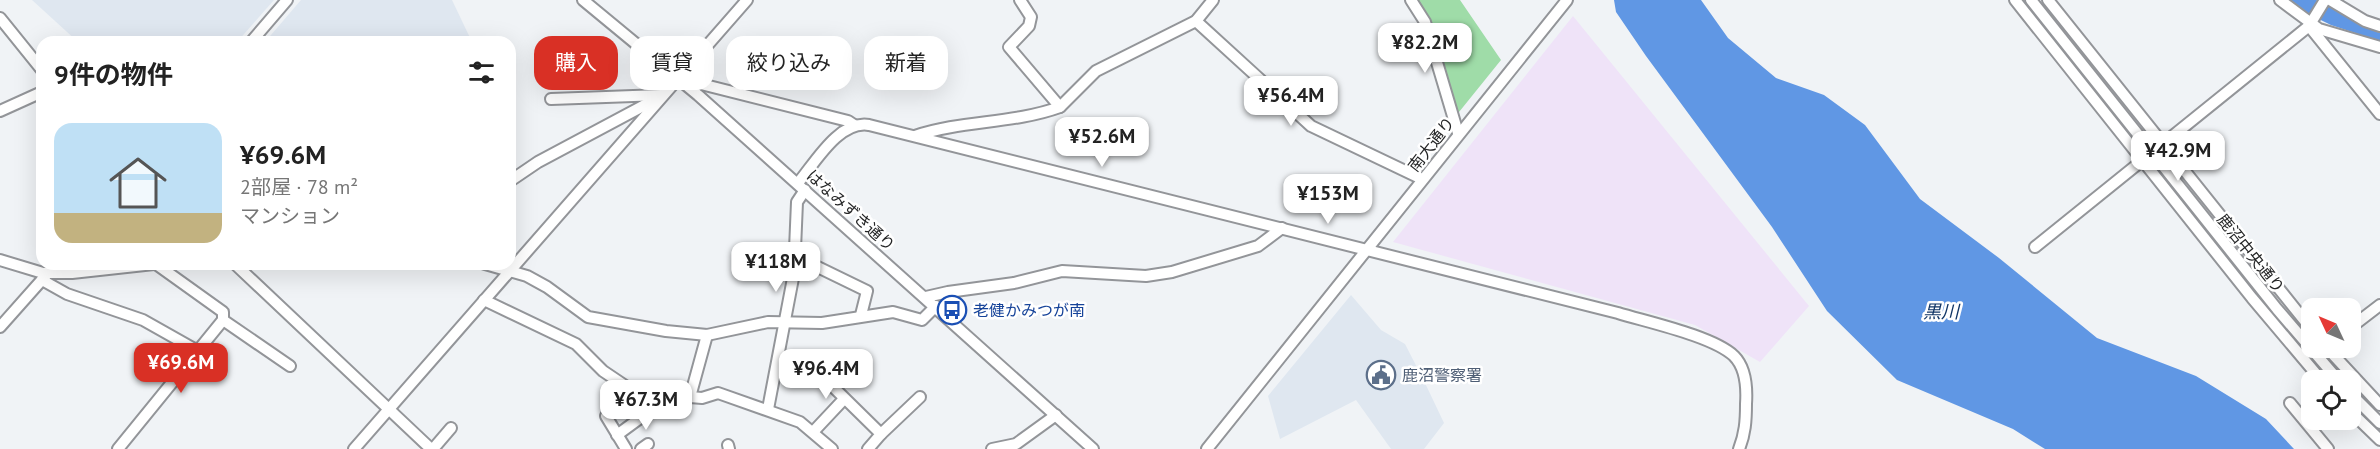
<!DOCTYPE html>
<html lang="ja">
<head>
<meta charset="utf-8">
<style>
  :root { --surface:#fff; --page:#f6f6f6; --text:#222; --muted:#767676; --line:#e0e0e0; --accent:#d93025 }
  body { margin:0; font-family:"PT Sans","Noto Sans JP",sans-serif; background:var(--page); color:var(--text); height:100vh; display:flex; flex-direction:column; font-size:22px; white-space:nowrap }
  * { box-sizing:border-box; margin:0 }
  p { font-size:20px; color:var(--muted) }
  .icon { flex:none; width:33px; height:33px; fill:none; stroke:currentColor; stroke-width:2; stroke-linecap:round; stroke-linejoin:round }
  .map { position:relative; flex:1; overflow:hidden }
  .panel { position:absolute; left:36px; top:36px; width:480px; height:234px; display:flex; flex-direction:column; background:var(--surface); border-radius:18px; box-shadow:0 6px 24px #0002 }
  .panel>* { flex:none }
  .hud { position:absolute; left:534px; top:36px; width:570px; height:54px; display:flex; gap:12px }
  .needle { width:39px; rotate:314deg }
  .fabs { position:absolute; left:2301px; top:298px; display:grid; gap:12px }
  .fabs a { display:grid; place-items:center; width:60px; height:60px; border-radius:12px; background:var(--surface); box-shadow:0 6px 24px #0002; font-size:30px }
  .price { position:absolute; translate:-50% -51px; padding:0 14px; border-radius:12px; background:#fff; color:#222; font-size:20px; line-height:39px; filter:drop-shadow(0 2px 3px #0008) }
  .price::after { content:''; position:absolute; left:50%; top:36px; width:18px; height:14px; margin-left:-9px; background:inherit; clip-path:polygon(0 0,100% 0,50% 100%) }
  .price.selected { background:var(--accent); color:#fff }
  ul { padding:0; list-style:none }
  li { display:flex; align-items:center; gap:18px; height:150px; padding:0 18px }
  li+li { border-top:2px solid var(--line) }
  li span { display:grid; place-items:center; flex:none; width:168px; height:120px; border-radius:18px; color:#555 }
  li>.icon { margin-inline-start:auto }
  span .icon { width:72px; height:72px; fill:#fffc; stroke-width:1 }
  li b { font-size:26px }
  h2 { display:flex; justify-content:space-between; align-items:center; height:72px; padding:0 18px; font-size:26px }
  .pill { padding:0 21px; border-radius:18px; background:var(--surface); box-shadow:0 6px 24px #0002; font-size:21px; line-height:54px }
  .pill.selected { background:var(--accent); color:#fff }
  .map>svg:first-child { display:block }
  .built { fill:#dfe7f0 }
  .industrial { fill:#efe3f8 }
  .green { fill:#9fdca8 }
  .water { fill:#6097e4 }
  .lines { fill:none; stroke-linecap:round; stroke-linejoin:round }
  .river { stroke:#6097e4; stroke-width:16 }
  .minor-casing { stroke:#939599; stroke-width:14 }
  .minor { stroke:#fff; stroke-width:10 }
  .labels { text-anchor:middle; stroke-width:5; stroke-linejoin:round; paint-order:stroke }
  .street-label { font-size:16px; fill:#242526; stroke:#fff }
  .transit-label { font-size:16px; fill:#164399; stroke:#fff; text-anchor:start }
  .service-label { font-size:16px; fill:#4e5e75; stroke:#fff; text-anchor:start }
  .water-label { font-size:18px; font-style:italic; fill:#103566; stroke:#fff }
</style>
</head>
<body>
<div class="map">
<svg width="2380" height="449" viewBox="0 0 2380 449">
  <rect width="100%" height="100%" fill="#f0f3f6"/>
  <g class="built">
    <path d="M 32,0 L 274,0 L 237,42 L 78,42 Z"/>
    <path d="M 301,0 L 452,0 L 472,42 L 265,42 Z"/>
    <path d="M 1351,295 L 1381,330 L 1405,344 L 1425,383 L 1444,423 L 1424,449 L 1391,449 L 1356,400 L 1280,439 L 1268,396 Z"/>
  </g>
  <path class="industrial" d="M 1573,16 L 1809,306 L 1760,362 L 1695,325 L 1393,242 Z"/>
  <path class="green" d="M 1417,0 L 1460,0 L 1501,60 L 1455,117 L 1425,12 Z"/>
  <path class="water" d="M 1614,0 L 1701,0 L 1728,38 L 1776,78 L 1824,95 L 1865,125 L 1920,199 L 1999,258 L 2097,338 L 2196,376 L 2266,419 L 2294,449 L 2045,449 L 2013,429 L 1897,380 L 1827,311 L 1772,227 L 1646,56 L 1616,12 Z"/>
  <g class="lines">
    <path class="river" d="M 2298,0 L 2335,18 L 2380,33"/>
    <g class="minor-casing">
      <g id="minor">
        <path d="M 583,0 L 698,95 L 1093,449"/>
        <path d="M 1411,0 L 1425,22 L 1458,133"/>
        <path d="M 2015,0 L 2252,298 L 2322,381"/>
        <path d="M 2031,0 L 2277,309 L 2339,381"/>
        <path d="M 2048,0 L 2312,330"/>
        <path d="M 2280,0 L 2319,29 L 2380,47"/>
        <path d="M 2330,0 L 2365,21 L 2380,26"/>
        <path d="M 0,18 L 42,70"/>
        <path d="M 1196,21 L 1311,126 L 1422,179"/>
        <path d="M 2309,26 L 2325,0"/>
        <path d="M 251,42 L 287,0"/>
        <path d="M 681,79 L 848,121 L 854,125"/>
        <path d="M 551,99 L 661,95"/>
        <path d="M 1060,107 L 1096,71 L 1196,21 L 1213,0"/>
        <path d="M 0,111 L 42,92"/>
        <path d="M 915,136 C 962,120 1013,124 1060,107 L 1009,47 L 1029,26 L 1031,17 L 1020,0"/>
        <path d="M 510,181 L 538,162 L 658,98"/>
        <path d="M 798,183 C 815,163 839,120 869,125 L 1618,313 C 1647,322 1713,336 1734,356 C 1746,368 1747,389 1746,404 C 1746,421 1745,434 1739,449"/>
        <path d="M 2035,247 L 2309,26 L 2380,114"/>
        <path d="M 795,256 L 867,291 L 861,315"/>
        <path d="M 0,260 L 43,273 L 72,273 L 154,264"/>
        <path d="M 156,264 L 223,312 L 223,320 L 290,366"/>
        <path d="M 235,264 L 431,449"/>
        <path d="M 485,264 L 527,276 L 547,287 L 588,317 L 666,331 L 707,335 L 768,322 L 822,323 L 893,312 L 922,320 L 936,306"/>
        <path d="M 42,280 L 67,294 L 143,320 L 198,351"/>
        <path d="M 926,297 L 948,292 L 1014,283 L 1062,271 L 1146,276 L 1172,272 L 1258,246 L 1282,228"/>
        <path d="M 484,300 L 576,344 L 603,371 L 652,404 L 690,397 L 702,398 L 718,393 L 800,422 L 832,449"/>
        <path d="M 0,327 L 56,264"/>
        <path d="M 2350,328 L 2380,305"/>
        <path d="M 2327,348 L 2380,405"/>
        <path d="M 777,367 L 823,377 L 881,434 L 868,449"/>
        <path d="M 2350,393 L 2380,423"/>
        <path d="M 690,397 L 707,335"/>
        <path d="M 2290,403 L 2328,449"/>
        <path d="M 768,409 L 794,273 L 797,202 L 805,190"/>
        <path d="M 2350,411 L 2380,440"/>
        <path d="M 606,416 L 626,449"/>
        <path d="M 813,432 L 844,399"/>
        <path d="M 881,434 L 920,397"/>
        <path d="M 617,435 L 647,413 L 652,404"/>
        <path d="M 728,445 L 729,449"/>
        <path d="M 118,449 L 223,320"/>
        <path d="M 354,449 L 747,0"/>
        <path d="M 433,449 L 451,428"/>
        <path d="M 641,449 L 648,444"/>
        <path d="M 992,449 L 1016,444 L 1056,415"/>
        <path d="M 1207,449 L 1567,0"/>
      </g>
    </g>
    <use href="#minor" class="minor"/>
  </g>
  <defs>
    <g id="bus-ring" transform="scale(1.5)"><circle r="9.5" fill="#fff" stroke="#1a4fb4" stroke-width="1.5"/><path d="M-5-6H5V4H4V6H2V4H-2V6H-4V4H-5ZM-3.5-4V0h7V-4ZM-3.5 1.2v1.5H-2V1.2ZM2 1.2v1.5H3.5V1.2Z" fill="#1a4fb4"/></g>
    <g id="civic-ring" transform="scale(1.5)"><circle r="9.5" fill="#fff" stroke="#5c6f8a" stroke-width="1.5"/><path d="M-.6-6.5H3V-4.5H.6V-3L4-1V1h2V6H-6V1h2V-1L-.6-3ZM-1.2 2.5V6h2.4V2.5Z" fill="#5c6f8a"/></g>
  </defs>
  <g fill-rule="evenodd">
    <use href="#bus-ring" x="952" y="310"/>
    <use href="#civic-ring" x="1381" y="375"/>
  </g>
  <g class="labels">
    <g class="street-label">
      <text transform="translate(1431 144) rotate(-52)" y="6">南大通り</text>
      <text transform="translate(851 210) rotate(42)" y="6">はなみずき通り</text>
      <text transform="translate(2251 253) rotate(51)" y="6">鹿沼中央通り</text>
    </g>
    <g class="transit-label">
      <text x="973" y="316">老健かみつが南</text>
    </g>
    <g class="service-label">
      <text x="1402" y="381">鹿沼警察署</text>
    </g>
    <g class="water-label">
      <text x="1941" y="318">黒川</text>
    </g>
  </g>
</svg>
<div class="fabs">
<a><svg class="needle" viewBox="-14 -14 28 28"><path d="M0-13l5 13h-10z" fill="#e53935"/><path d="M0 13l5-13h-10z" fill="#767676"/></svg></a>
<a><svg class="icon" aria-label="locate" viewBox="0 0 24 24"><circle cx="12" cy="12" r="6"/><path d="M12 2v4M12 18v4M2 12h4M18 12h4"/></svg></a>
</div>
<b class="price" style="left:1425px;top:74px">¥82.2M</b>
<b class="price" style="left:1291px;top:127px">¥56.4M</b>
<b class="price" style="left:1102px;top:168px">¥52.6M</b>
<b class="price" style="left:2178px;top:182px">¥42.9M</b>
<b class="price" style="left:1328px;top:225px">¥153M</b>
<b class="price" style="left:776px;top:293px">¥118M</b>
<b class="price selected" style="left:181px;top:394px">¥69.6M</b>
<b class="price" style="left:826px;top:400px">¥96.4M</b>
<b class="price" style="left:646px;top:431px">¥67.3M</b>
<div class="hud">
<a class="pill selected">購入</a>
<a class="pill">賃貸</a>
<a class="pill">絞り込み</a>
<a class="pill">新着</a>
</div>
<section class="panel">
<h2>9件の物件<svg class="icon" aria-label="filters" viewBox="0 0 24 24"><path d="M4 7h16M4 17h16"/><circle cx="9" cy="7" r="2"/><circle cx="15" cy="17" r="2"/></svg></h2>
<ul>
<li><span style="background:linear-gradient(#bfe0f5 75%,#c2b280 0)"><svg class="icon" aria-label="home" viewBox="0 0 24 24"><path d="M3 11l9-7 9 7M6 9v11h12V9"/></svg></span><div><b>¥69.6M</b><p>2部屋 · 78 m²</p><p>マンション</p></div></li>
</ul>
</section>
</div>
</body>
</html>
